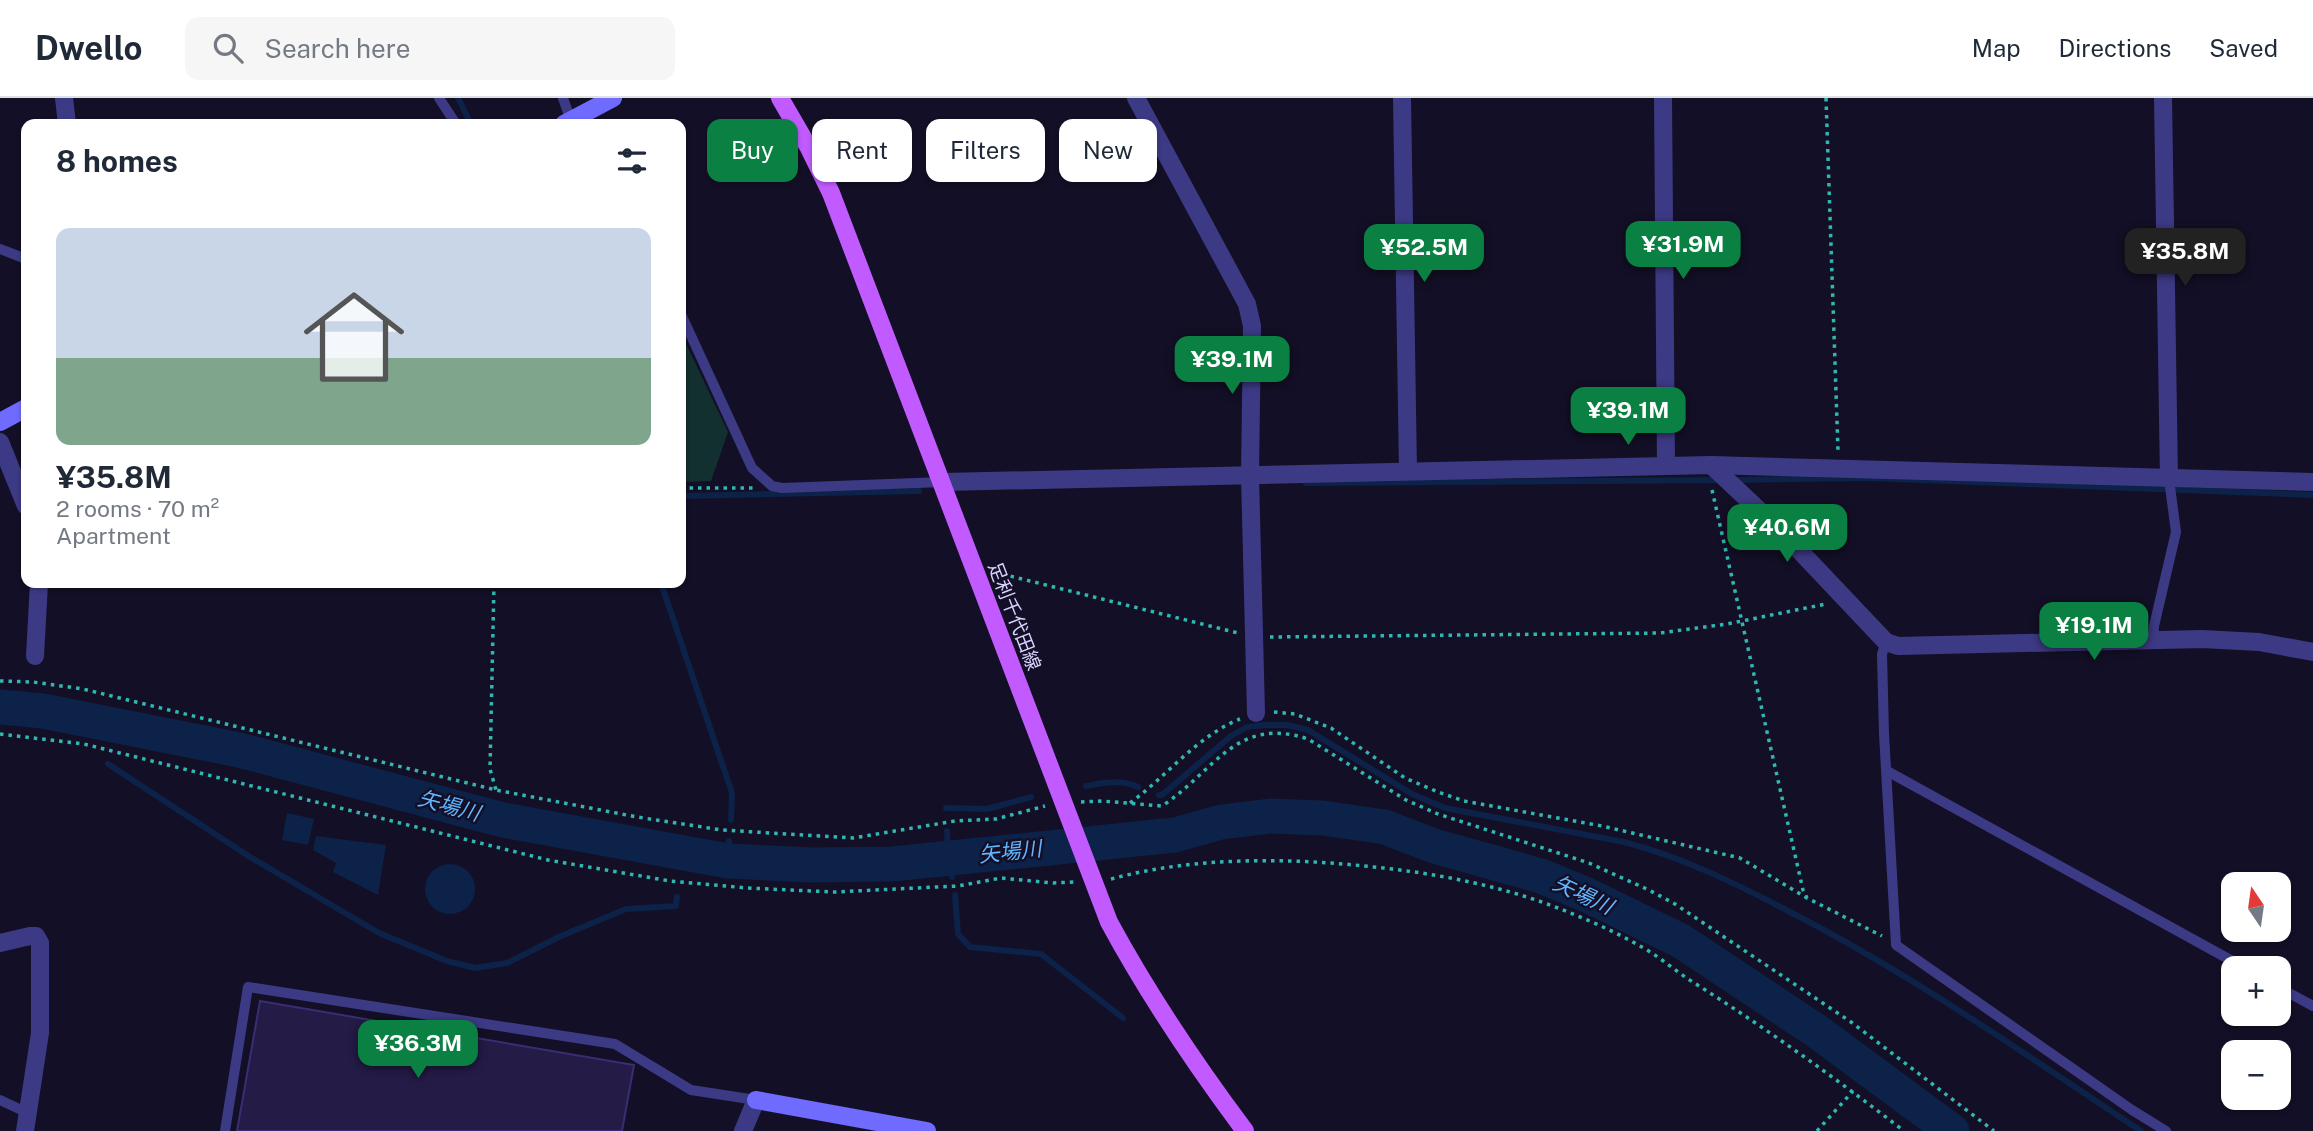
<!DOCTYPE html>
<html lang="en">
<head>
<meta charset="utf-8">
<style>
  :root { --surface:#fff; --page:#f6f6f7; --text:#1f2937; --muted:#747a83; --line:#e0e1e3; --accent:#0b8043 }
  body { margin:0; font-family:"Public Sans","Noto Sans JP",sans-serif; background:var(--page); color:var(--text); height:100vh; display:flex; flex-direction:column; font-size:26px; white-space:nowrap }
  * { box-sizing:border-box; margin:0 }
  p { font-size:23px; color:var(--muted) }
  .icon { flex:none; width:38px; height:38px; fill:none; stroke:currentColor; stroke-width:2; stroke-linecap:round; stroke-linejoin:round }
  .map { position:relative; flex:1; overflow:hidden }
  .side { position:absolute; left:21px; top:21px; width:665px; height:469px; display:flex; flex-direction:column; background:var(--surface); border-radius:14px; box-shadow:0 2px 5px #0004 }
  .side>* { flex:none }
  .hud { position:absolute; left:707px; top:21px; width:665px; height:63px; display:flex; gap:14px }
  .needle { width:46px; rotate:347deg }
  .buttons { position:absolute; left:2221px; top:774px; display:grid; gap:14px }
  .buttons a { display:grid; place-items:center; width:70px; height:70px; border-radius:14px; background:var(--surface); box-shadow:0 2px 5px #0004; font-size:35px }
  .price { position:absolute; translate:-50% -60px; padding:0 16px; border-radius:14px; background:var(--accent); color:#fff; font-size:23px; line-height:46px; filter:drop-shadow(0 2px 4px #0008) }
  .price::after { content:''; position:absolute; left:50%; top:42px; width:21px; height:16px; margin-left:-10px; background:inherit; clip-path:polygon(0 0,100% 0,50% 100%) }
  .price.current { background:#222; color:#fff }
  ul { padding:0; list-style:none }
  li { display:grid; align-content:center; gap:14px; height:371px; padding:0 35px }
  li+li { border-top:2px solid var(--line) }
  li span { display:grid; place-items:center; height:217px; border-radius:14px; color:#555 }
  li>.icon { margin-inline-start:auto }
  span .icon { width:126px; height:126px; fill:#fffc; stroke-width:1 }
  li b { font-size:30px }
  h2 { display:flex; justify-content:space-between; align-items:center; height:84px; padding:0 35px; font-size:30px }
  .chip { padding:0 24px; border-radius:14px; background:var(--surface); box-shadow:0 2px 5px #0004; font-size:24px; line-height:63px }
  .chip.current { background:var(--accent); color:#fff }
  header { display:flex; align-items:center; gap:42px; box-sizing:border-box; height:98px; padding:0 35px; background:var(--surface); border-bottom:2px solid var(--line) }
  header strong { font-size:33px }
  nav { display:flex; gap:38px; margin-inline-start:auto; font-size:24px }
  .search { width:490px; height:63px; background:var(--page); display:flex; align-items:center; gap:18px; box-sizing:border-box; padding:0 24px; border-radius:14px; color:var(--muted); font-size:26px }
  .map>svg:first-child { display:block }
  .green { fill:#12302f }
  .water { fill:#0c2248 }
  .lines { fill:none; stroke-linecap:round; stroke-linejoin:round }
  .stream { stroke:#0c2248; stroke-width:6 }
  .river { stroke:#0c2248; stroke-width:35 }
  .building { fill:#241b47; stroke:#3b2d73; stroke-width:2 }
  .path { stroke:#2fb8b0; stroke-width:3.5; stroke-dasharray:3.5 5; stroke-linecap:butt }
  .lane { stroke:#3d3a85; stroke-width:10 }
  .street { stroke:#3d3a85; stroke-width:18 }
  .secondary { stroke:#6f6bff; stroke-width:18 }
  .primary { stroke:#c25bff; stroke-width:18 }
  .labels { text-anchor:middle; stroke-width:5; stroke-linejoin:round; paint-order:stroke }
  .street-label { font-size:19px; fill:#d9d4ff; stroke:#130f26 }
  .water-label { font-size:21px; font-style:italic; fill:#62b6ff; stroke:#130f26 }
</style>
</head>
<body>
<header>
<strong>Dwello</strong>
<div class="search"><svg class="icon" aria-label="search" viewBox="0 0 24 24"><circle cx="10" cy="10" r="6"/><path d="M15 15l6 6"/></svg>Search here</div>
<nav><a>Map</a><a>Directions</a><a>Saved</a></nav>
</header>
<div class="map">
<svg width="2313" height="1033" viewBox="0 0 2313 1033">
  <rect width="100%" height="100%" fill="#130f26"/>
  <path class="green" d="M 681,235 L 728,334 L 711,383 L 681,384 Z"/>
  <g class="water">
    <path d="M 287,715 L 314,721 L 308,747 L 282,742 Z"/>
    <path d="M 316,738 L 386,747 L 378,797 L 333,774 L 336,765 L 313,752 Z"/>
    <circle cx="450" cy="791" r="25"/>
  </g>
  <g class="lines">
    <g class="stream">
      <path d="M 458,0 L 471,26"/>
      <path d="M 1733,382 L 1868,380 L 2313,397"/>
      <path d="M 1306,385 L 1722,382"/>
      <path d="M 681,398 L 919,393"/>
      <path d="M 661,485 L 732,695 L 731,722"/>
      <path d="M 108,666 L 250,759 L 379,835 L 447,863 L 475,870 L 507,865 L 561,838 L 626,811 L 676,808 L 677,799"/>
      <path d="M 1086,688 C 1103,685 1121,681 1138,689"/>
      <path d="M 1159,697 L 1162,697 L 1231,638 L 1247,629 L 1264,627 L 1287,627 L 1308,632 L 1412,696 L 1445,710 L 1624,744 C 1682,759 1737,786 1790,814 C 1913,877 2026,957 2141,1033"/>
      <path d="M 946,710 L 987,711 L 1031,699"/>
      <path d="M 947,733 L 948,760 L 952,779"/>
      <path d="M 728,763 L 729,743"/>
      <path d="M 681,769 L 683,754"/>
      <path d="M 955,797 L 958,836 L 970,849 L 1041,856 L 1123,920"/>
    </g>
    <path class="river" d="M 0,609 L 43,613 L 239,652 L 503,722 L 728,763 L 812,767 L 892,766 L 1175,737 L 1221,724 L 1270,718 L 1323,720 L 1385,729 L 1434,748 L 1541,778 L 1587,797 L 1681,843 L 1815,932 L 1952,1033"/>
  </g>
  <path class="building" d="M 260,903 L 634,967 L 622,1033 L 237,1033 Z"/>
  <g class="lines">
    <g class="path">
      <path d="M 1826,0 L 1838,353"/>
      <path d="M 681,390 L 753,390"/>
      <path d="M 1712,392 L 1803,792 L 1807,800 L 1882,838"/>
      <path d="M 994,474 L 1238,535"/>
      <path d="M 494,485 L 490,671 L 496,692"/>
      <path d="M 1270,539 L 1660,535 L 1727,526 L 1826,506"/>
      <path d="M 0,583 L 33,584 L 83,591 L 496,692 L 637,719 L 722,732 L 853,740 L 955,723 L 996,721 L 1045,708"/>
      <path d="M 1274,614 L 1295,616 L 1331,630 L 1405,680 L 1438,694 L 1464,703 L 1602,728 L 1740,760 L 1807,800"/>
      <path d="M 0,636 L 84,646 L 548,762 L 670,783 L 747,790 L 834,794 L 958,788 L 1001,780 L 1053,785 L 1075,784"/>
      <path d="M 1081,704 L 1102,703 L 1162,708 C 1214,674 1236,617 1308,641 L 1406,702 L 1438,716 L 1589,765 L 1649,792 L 1675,806 L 1851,924 L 1994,1033"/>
      <path d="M 1130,705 C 1166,679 1197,638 1240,621"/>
      <path d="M 1111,781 C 1181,762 1259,760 1331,765 C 1408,771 1486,782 1558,810 C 1586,821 1614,833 1640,848 C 1657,857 1672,870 1688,881 C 1763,928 1834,979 1904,1033"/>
      <path d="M 1817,1033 L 1853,993"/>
    </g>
    <g class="lane">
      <path d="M 439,0 L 456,26"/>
      <path d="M 563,0 L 571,23"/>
      <path d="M 0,151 L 26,161"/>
      <path d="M 681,216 L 752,370 L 772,388 L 782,390 L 943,384"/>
      <path d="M 2153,543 L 2154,528 L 2176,434 L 2169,381"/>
      <path d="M 1886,544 L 1882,556 L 1884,636 L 1896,847 L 2132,1012 L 2166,1033"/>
      <path d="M 1887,673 L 2245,870"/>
      <path d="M 2278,889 L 2313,908"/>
      <path d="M 0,1002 L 28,1015"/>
      <path d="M 225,1033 L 248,889 L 615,946 L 691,992 L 756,1002"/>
    </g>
    <g class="street">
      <path d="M 64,0 L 67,26"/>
      <path d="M 1136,0 L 1247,206 L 1252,228 L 1250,378 L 1256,615"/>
      <path d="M 1402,0 L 1408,373"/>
      <path d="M 1663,0 L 1666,367"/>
      <path d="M 2163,0 L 2169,381"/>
      <path d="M 0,344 L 26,408"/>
      <path d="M 1711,367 L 1778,430 L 1886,544 L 1898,548 L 2202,541 L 2259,544 L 2313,554"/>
      <path d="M 943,384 L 1711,367 L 2313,384"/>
      <path d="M 35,558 L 39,485"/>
      <path d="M 0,845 L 30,838 L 36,838 L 40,845 L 40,935 L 25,1033"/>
      <path d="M 743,1033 L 756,1002"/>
    </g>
    <g class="secondary">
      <path d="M 564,26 L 613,0"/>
      <path d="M 0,324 L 26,310"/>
      <path d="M 756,1002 L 927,1033"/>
    </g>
    <path class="primary" d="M 780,0 L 809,50 L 831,95 C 925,338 1015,582 1109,824 C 1149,898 1195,966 1245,1033"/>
  </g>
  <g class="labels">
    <g class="street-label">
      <text transform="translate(1015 518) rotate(69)" y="7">足利千代田線</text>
    </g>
    <g class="water-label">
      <text transform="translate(449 708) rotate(15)" y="7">矢場川</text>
      <text transform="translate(1010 754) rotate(-6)" y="7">矢場川</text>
      <text transform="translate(1583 797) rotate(25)" y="7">矢場川</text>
    </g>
  </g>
</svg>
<div class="buttons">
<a><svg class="needle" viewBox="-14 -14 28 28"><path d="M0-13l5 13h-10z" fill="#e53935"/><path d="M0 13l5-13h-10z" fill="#747a83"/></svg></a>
<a>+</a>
<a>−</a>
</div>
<b class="price" style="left:1683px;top:183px">¥31.9M</b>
<b class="price" style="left:1424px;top:186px">¥52.5M</b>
<b class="price current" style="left:2185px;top:190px">¥35.8M</b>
<b class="price" style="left:1232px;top:298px">¥39.1M</b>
<b class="price" style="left:1628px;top:349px">¥39.1M</b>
<b class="price" style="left:1787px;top:466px">¥40.6M</b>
<b class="price" style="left:2094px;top:564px">¥19.1M</b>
<b class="price" style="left:418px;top:982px">¥36.3M</b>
<div class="hud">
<a class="chip current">Buy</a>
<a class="chip">Rent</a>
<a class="chip">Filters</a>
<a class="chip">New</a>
</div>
<section class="side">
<h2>8 homes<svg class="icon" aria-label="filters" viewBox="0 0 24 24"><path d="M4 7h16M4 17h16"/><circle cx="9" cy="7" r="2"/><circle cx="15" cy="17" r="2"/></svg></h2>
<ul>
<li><span style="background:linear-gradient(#c9d6e8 60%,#7fa58c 0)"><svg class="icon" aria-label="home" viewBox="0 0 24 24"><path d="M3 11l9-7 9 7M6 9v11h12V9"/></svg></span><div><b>¥35.8M</b><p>2 rooms · 70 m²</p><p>Apartment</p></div></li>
</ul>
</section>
</div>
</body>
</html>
